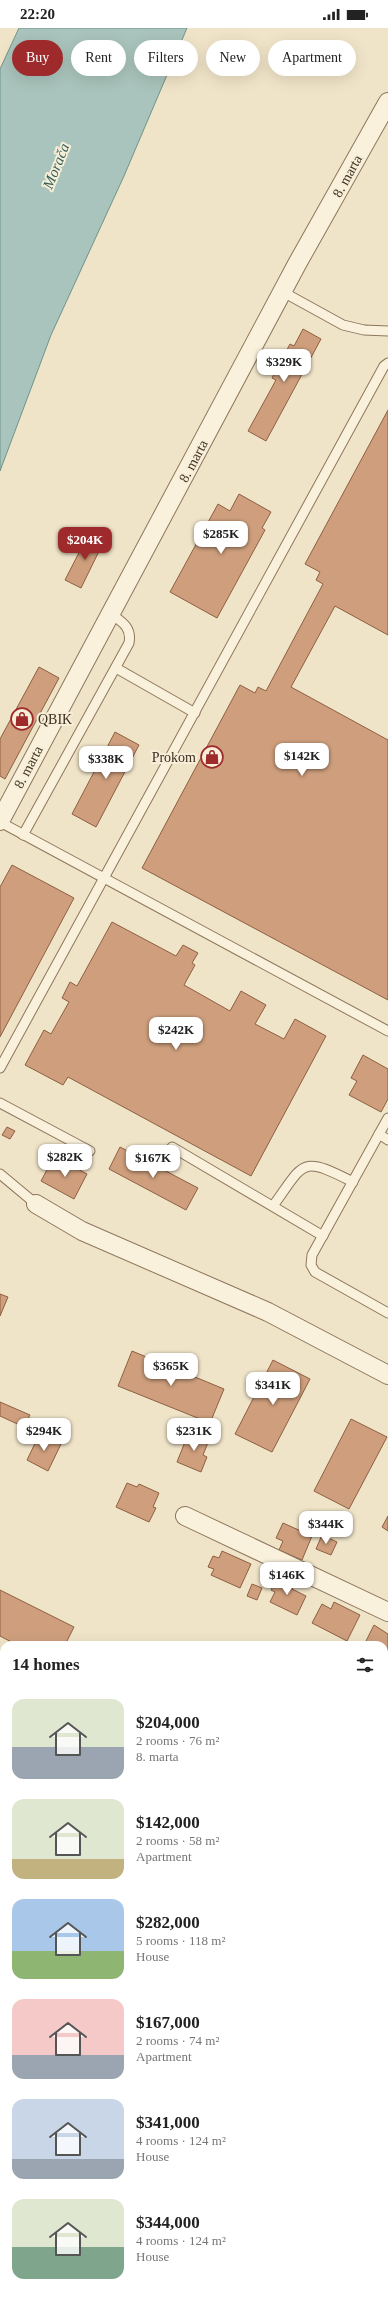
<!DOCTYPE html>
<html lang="en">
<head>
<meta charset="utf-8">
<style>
  :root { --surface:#fff; --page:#f6f6f6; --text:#222; --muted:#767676; --accent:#9e2a2b }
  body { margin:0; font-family:Georgia,serif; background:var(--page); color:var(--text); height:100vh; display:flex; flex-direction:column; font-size:15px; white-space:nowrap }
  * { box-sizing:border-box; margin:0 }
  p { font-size:13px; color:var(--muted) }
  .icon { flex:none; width:22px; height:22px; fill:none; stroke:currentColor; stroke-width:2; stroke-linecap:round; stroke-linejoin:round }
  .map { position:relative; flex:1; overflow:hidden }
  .drawer { position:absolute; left:0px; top:1613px; width:388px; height:656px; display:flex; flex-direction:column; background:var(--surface); border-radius:12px 12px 0 0; box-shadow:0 4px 16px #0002 }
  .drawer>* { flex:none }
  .top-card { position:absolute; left:12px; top:12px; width:364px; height:36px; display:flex; gap:8px }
  .price { position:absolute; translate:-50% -34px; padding:0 9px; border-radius:8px; background:#fff; color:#222; font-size:13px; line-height:26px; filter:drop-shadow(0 1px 2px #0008) }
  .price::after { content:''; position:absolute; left:50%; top:24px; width:12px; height:9px; margin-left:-6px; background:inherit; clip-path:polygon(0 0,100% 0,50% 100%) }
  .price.on { background:var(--accent); color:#fff }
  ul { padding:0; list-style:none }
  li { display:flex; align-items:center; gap:12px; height:100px; padding:0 12px }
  li span { display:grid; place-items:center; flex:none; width:112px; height:80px; border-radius:12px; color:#555 }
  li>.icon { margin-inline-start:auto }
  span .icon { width:48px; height:48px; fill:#fffc; stroke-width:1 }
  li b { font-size:17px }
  h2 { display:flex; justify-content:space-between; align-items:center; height:48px; padding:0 12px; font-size:17px }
  .tag { padding:0 14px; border-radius:18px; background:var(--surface); box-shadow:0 4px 16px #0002; font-size:14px; line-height:36px }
  .tag.on { background:var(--accent); color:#fff }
  .status { display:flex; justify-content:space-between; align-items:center; height:28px; padding:0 20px; background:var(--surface); direction:ltr }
  .status svg { height:11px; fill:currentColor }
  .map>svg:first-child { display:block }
  .water { fill:#a9c4bc; stroke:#6f938a }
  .building { fill:#cf9f7d; stroke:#8d5f41 }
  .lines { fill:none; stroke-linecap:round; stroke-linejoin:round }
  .service-casing { stroke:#8d765c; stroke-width:11 }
  .minor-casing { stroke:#8d765c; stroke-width:20 }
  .service { stroke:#faf1dc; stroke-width:9 }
  .minor { stroke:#faf1dc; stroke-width:18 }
  .labels { text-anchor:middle; stroke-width:4; stroke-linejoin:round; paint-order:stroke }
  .street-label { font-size:14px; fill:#3d2e20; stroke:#f7eed8 }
  .poi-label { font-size:14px; fill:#3d2e20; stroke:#f7eed8; text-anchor:start }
  .water-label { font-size:15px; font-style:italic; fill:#2f5d5a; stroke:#f7eed8 }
</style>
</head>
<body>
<div class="status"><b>22:20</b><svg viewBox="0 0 49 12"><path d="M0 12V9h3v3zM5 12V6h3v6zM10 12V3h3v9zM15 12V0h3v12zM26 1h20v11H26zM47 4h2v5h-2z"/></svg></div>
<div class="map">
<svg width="388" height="2269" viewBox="0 0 388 2269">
  <rect width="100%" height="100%" fill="#f0e4c8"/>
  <path class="water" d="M 19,0 L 187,0 L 124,148 L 51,307 L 0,443 L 0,41 Z"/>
  <g class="building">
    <path d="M 303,301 L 321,311 L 266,413 L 248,403 L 276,352 L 272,350 L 290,316 L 294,318 Z"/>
    <path d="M 388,382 L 388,607 L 335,578 L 291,659 L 388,712 L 388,972 L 142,840 L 240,657 L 255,665 L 258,659 L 266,663 L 323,556 L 316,552 L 320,544 L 305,536 Z"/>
    <path d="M 239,466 L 271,484 L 262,500 L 265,502 L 217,590 L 170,564 L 218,476 L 230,483 Z"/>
    <path d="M 89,505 L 104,513 L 81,560 L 65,552 Z"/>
    <path d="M 39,639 L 59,650 L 5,751 L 0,748 L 0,711 Z"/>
    <path d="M 115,704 L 139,717 L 96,799 L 72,786 Z"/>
    <path d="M 12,837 L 74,870 L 0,1009 L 0,859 Z"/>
    <path d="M 112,894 L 176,928 L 183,917 L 198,925 L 192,935 L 195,937 L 184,957 L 230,983 L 241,963 L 266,977 L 255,996 L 284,1011 L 295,991 L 326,1008 L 251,1148 L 68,1049 L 63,1057 L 25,1037 L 44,1002 L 51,1006 L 69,974 L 62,970 L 70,954 L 77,958 Z"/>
    <path d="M 363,1027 L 388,1041 L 388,1071 L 381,1084 L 349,1067 L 357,1053 L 351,1050 Z"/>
    <path d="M 7,1099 L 15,1103 L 10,1111 L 2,1107 Z"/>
    <path d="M 120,1119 L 198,1160 L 186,1182 L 109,1141 Z"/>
    <path d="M 57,1130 L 87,1146 L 74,1171 L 41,1153 L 48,1140 L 51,1141 Z"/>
    <path d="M 0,1266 L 8,1269 L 0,1288 Z"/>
    <path d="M 132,1323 L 224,1361 L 210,1395 L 118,1358 Z"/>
    <path d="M 273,1332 L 310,1351 L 272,1424 L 235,1406 Z"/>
    <path d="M 0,1374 L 30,1387 L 24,1399 L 0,1388 Z"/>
    <path d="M 351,1391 L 387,1409 L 349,1481 L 314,1463 Z"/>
    <path d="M 189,1404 L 209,1412 L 203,1427 L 207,1429 L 201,1444 L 177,1434 Z"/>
    <path d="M 40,1405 L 61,1416 L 48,1443 L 27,1432 Z"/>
    <path d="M 127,1455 L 137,1459 L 139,1456 L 159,1465 L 153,1479 L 156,1480 L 149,1494 L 116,1479 Z"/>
    <path d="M 388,1488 L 388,1503 L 382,1499 Z"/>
    <path d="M 283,1495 L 312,1508 L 302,1532 L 279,1522 L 283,1513 L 276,1510 Z"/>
    <path d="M 322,1507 L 337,1514 L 331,1527 L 316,1521 Z"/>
    <path d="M 222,1523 L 251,1536 L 240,1560 L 211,1547 L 214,1541 L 208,1539 L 213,1528 L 219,1530 Z"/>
    <path d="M 282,1548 L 295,1554 L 292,1561 L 306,1568 L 297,1587 L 270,1574 L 275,1564 L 271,1562 L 275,1554 L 279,1556 Z"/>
    <path d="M 252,1556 L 262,1560 L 257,1572 L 247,1568 Z"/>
    <path d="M 0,1562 L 74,1599 L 65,1617 L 17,1617 L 0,1608 Z"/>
    <path d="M 334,1574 L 360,1587 L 347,1613 L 312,1595 L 322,1576 L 331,1581 Z"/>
    <path d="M 374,1597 L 388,1606 L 388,1623 L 384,1631 L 384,1617 L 364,1617 Z"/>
  </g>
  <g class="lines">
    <g class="service-casing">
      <g id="service">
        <path d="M 283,264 L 343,297 L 364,302 L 388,303"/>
        <path d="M 116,640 L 195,685"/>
        <path d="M 0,794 L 388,1003"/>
        <path d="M 23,807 L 129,615 C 132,599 122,594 110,585"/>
        <path d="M 0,1040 L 384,338 L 388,335"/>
        <path d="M 0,1075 L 90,1123"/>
        <path d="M 388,1090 L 312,1227 L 311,1237 L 315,1244 L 388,1285"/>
        <path d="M 379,1106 L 388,1112"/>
        <path d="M 172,1119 L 323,1208"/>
        <path d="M 0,1146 L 36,1176"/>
        <path d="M 273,1178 C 305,1134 300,1127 353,1154"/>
      </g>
    </g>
    <g class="minor-casing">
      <g id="minor">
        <path d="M 0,793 L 297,236 L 388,74"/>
        <path d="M 36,1176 L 82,1203 L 268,1284 L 388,1347"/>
        <path d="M 185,1488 L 388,1584"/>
        <path d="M 0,1744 L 4,1746"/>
        <path d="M 384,1881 L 388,1883"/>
        <path d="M 0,1911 L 4,1913"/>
        <path d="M 384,1941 L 388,1943"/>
        <path d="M 0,1972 L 4,1974"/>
        <path d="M 384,2157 L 388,2143"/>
        <path d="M 352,2269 L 353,2265"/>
      </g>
    </g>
    <use href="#service" class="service"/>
    <use href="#minor" class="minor"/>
  </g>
  <defs>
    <g id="shop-ring" transform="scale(1.15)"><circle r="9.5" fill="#f7eed8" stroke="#9e2a2b" stroke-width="1.5"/><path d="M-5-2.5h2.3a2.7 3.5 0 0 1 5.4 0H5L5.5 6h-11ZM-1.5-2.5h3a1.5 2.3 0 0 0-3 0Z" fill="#9e2a2b"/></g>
  </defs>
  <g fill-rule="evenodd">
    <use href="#shop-ring" x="22" y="691"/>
    <use href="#shop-ring" x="212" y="729"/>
  </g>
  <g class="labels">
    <g class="street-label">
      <text transform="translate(347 148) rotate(-61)" y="5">8. marta</text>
      <text transform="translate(193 433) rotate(-62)" y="5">8. marta</text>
      <text transform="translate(28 739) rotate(-62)" y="5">8. marta</text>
    </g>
    <g class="poi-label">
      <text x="38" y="696">QBIK</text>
      <text x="196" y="734" text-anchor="end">Prokom</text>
    </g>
    <g class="water-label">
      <text transform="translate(56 138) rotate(-68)" y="5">Morača</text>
    </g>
  </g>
</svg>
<b class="price" style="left:284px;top:355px">$329K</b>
<b class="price" style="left:221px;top:527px">$285K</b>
<b class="price on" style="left:85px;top:533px">$204K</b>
<b class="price" style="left:302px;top:749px">$142K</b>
<b class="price" style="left:106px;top:752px">$338K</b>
<b class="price" style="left:176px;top:1023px">$242K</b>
<b class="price" style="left:65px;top:1150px">$282K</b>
<b class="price" style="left:153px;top:1151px">$167K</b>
<b class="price" style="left:171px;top:1359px">$365K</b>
<b class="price" style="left:273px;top:1378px">$341K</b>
<b class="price" style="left:44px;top:1424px">$294K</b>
<b class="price" style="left:194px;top:1424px">$231K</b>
<b class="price" style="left:326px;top:1517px">$344K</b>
<b class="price" style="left:287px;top:1568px">$146K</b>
<div class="top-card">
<a class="tag on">Buy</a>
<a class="tag">Rent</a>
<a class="tag">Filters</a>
<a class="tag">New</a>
<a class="tag">Apartment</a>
</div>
<section class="drawer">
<h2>14 homes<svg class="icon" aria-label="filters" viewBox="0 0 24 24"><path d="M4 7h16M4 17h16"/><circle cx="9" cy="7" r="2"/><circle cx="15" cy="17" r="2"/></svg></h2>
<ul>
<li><span style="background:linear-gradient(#dfe7d0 60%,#9aa5b1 0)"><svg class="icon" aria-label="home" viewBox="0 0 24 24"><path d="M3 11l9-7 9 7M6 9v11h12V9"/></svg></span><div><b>$204,000</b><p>2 rooms · 76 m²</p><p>8. marta</p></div></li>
<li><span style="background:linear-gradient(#dfe7d0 75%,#c2b280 0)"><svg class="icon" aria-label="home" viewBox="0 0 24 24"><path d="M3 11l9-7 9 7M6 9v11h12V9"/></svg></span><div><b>$142,000</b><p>2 rooms · 58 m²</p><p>Apartment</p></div></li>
<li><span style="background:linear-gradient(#a9c7e8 65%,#8fb573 0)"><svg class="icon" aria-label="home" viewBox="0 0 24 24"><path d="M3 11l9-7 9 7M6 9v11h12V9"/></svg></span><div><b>$282,000</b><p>5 rooms · 118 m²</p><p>House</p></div></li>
<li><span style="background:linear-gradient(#f6c9c9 70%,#9aa5b1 0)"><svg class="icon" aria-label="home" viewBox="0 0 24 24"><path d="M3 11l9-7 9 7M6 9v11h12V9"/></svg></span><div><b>$167,000</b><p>2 rooms · 74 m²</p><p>Apartment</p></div></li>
<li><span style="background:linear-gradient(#c9d6e8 75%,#9aa5b1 0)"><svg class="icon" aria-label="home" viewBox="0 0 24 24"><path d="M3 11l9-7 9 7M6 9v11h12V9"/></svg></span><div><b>$341,000</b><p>4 rooms · 124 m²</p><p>House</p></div></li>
<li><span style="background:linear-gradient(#dfe7d0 60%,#7fa58c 0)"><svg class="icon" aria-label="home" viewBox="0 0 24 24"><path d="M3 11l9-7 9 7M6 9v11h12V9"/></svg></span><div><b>$344,000</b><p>4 rooms · 124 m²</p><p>House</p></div></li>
</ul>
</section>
</div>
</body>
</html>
